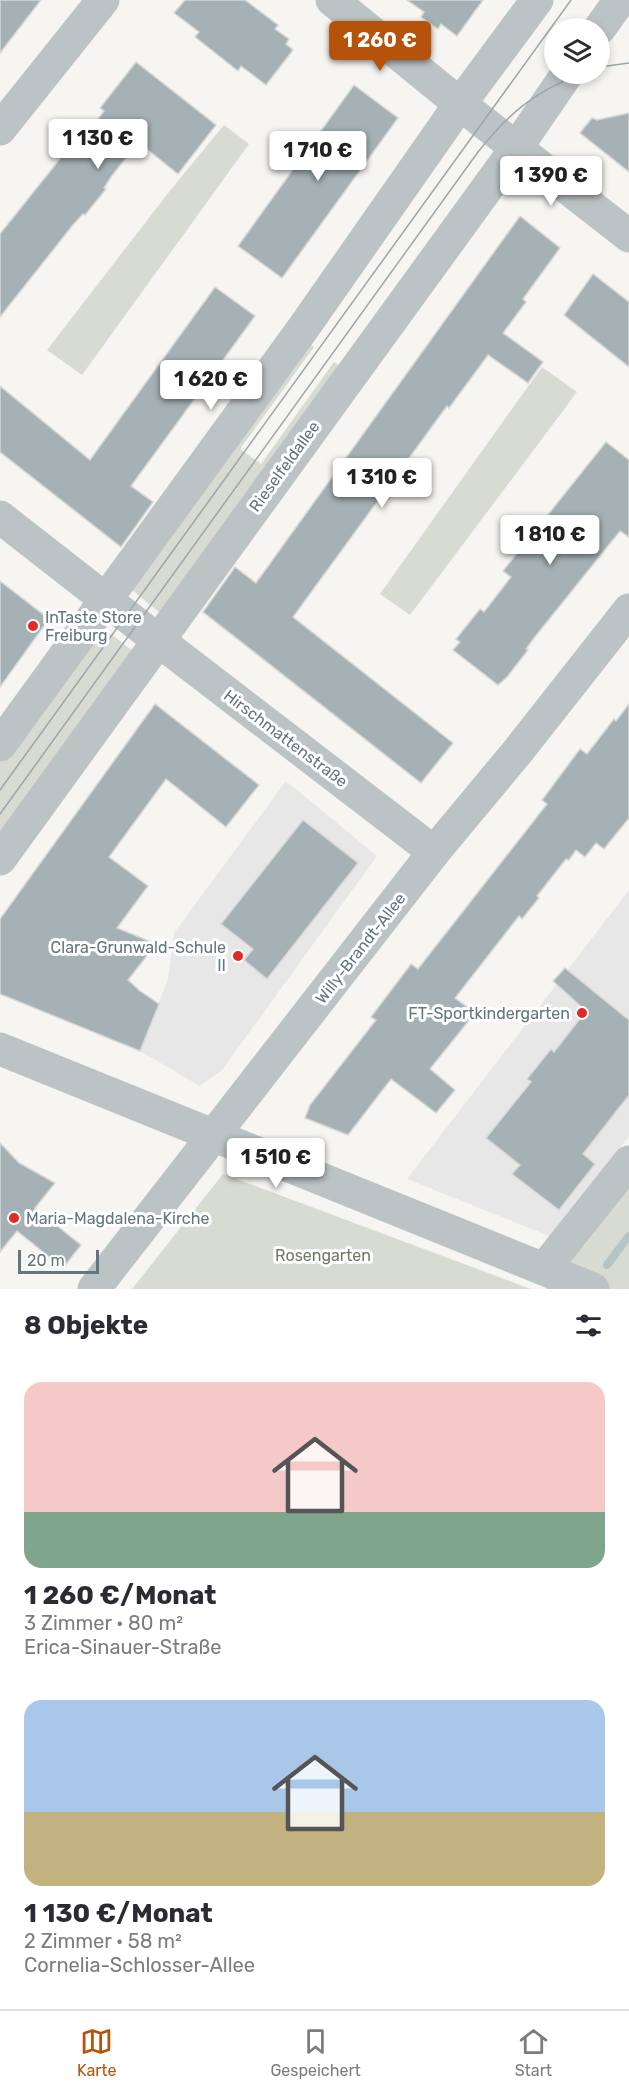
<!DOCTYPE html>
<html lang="de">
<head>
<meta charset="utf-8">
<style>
  :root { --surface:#fff; --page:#f2f2f3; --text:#2b2b33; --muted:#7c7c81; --line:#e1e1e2; --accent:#b45309 }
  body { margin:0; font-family:Rubik,sans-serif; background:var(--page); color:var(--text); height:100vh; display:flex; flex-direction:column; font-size:22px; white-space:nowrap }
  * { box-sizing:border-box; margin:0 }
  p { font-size:20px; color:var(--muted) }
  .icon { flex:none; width:33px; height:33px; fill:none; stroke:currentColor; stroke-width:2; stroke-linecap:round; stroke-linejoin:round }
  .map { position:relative; height:1289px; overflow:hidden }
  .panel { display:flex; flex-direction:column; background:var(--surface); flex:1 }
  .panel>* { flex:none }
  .controls { position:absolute; left:544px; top:18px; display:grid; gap:12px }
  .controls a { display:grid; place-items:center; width:66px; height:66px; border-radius:50%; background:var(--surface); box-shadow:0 3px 9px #0003; font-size:30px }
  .scale { position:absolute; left:18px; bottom:15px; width:81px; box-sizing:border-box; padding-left:6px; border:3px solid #61777d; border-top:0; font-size:16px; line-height:21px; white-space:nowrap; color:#61777d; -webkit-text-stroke:4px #fff; paint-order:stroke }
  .price { position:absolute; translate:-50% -51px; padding:0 14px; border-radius:6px; background:#fff; color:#222; font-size:20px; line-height:39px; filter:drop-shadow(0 2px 3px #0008) }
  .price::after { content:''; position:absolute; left:50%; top:36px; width:18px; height:14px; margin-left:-9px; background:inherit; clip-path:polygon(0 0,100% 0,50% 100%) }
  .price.on { background:var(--accent); color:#fff }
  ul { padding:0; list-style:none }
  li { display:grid; align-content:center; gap:12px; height:318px; padding:0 24px }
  li span { display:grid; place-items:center; height:186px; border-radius:18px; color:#555 }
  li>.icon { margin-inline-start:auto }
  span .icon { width:108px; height:108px; fill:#fffc; stroke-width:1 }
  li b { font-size:26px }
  h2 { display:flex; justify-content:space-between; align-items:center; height:72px; padding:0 24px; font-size:26px }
  .menu { display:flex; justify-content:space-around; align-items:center; height:84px; border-top:2px solid var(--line); background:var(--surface); font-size:16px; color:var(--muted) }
  .menu a { display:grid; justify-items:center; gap:3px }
  .menu .on { color:var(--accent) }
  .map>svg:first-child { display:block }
  .built { fill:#e6e7e6 }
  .green { fill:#d7dbd1 }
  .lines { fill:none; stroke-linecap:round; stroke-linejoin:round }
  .stream { stroke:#b4c5c6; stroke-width:8 }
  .building { fill:#a5b1b4; stroke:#d7d7d5; stroke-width:1.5 }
  .minor { stroke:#bcc3c5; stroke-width:33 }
  .tram { stroke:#9ca6a9; stroke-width:1.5 }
  .poi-dot { fill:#e22926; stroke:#fff; stroke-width:2 }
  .labels { text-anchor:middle; stroke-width:6; stroke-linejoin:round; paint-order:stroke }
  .street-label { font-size:16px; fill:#61777d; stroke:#fff }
  .poi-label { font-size:16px; fill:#61777d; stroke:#fff; text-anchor:start }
  .park-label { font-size:16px; fill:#6d7a64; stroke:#fff }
</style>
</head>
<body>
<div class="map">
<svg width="629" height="1289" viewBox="0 0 629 1289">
  <rect width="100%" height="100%" fill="#f6f5f2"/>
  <g class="built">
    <path d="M 286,781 L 377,856 L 222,1070 L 200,1086 L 140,1051 L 168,979 L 174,933 Z"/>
    <path d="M 629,890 L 629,1136 L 552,1237 L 407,1179 Z"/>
  </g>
  <g class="green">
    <path d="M 224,125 L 249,144 L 82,375 L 47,350 L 169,192 Z"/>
    <path d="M 304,339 L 314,347 L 240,449 L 261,464 L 334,362 L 344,369 L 165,617 L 126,585 Z"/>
    <path d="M 542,367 L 577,392 L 410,615 L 380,594 Z"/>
    <path d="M 98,624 L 138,655 L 0,846 L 0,760 Z"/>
    <path d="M 223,1174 L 531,1289 L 132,1289 Z"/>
    <path d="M 629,1187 L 629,1289 L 546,1289 L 585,1244 Z"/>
  </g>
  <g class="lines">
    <path class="stream" d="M 607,1265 L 629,1236"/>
  </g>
  <g class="building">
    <path d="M 0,0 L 41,0 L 0,53 Z"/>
    <path d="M 185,0 L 245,0 L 278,25 L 275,29 L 289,39 L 286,44 L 293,50 L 266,85 L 241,66 L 238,71 L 195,37 L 199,32 L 174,13 Z"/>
    <path d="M 407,0 L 483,0 L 457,36 L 441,24 L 438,29 L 421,17 L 424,12 Z"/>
    <path d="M 136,62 L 216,125 L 178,174 L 138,142 L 111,177 L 104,188 L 106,189 L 85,215 L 83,214 L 72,226 L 0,317 L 0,234 L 75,140 L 80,144 L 104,111 L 100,108 Z"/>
    <path d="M 354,85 L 398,118 L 282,278 L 238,246 Z"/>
    <path d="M 629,113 L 629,172 L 580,133 L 592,118 L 597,120 Z"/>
    <path d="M 520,216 L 560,248 L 523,299 L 526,302 L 503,333 L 543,362 L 528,383 L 488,355 L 449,408 L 447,406 L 293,617 L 453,743 L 421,783 L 203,612 L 235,567 L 256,583 Z"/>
    <path d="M 593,274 L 629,302 L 629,367 L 564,315 Z"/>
    <path d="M 215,287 L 255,316 L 131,486 L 153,502 L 121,547 L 0,452 L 0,386 L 90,460 Z"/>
    <path d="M 606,442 L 629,460 L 629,537 L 620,531 L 534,638 L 526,649 L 528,650 L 507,677 L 498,685 L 453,650 L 460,642 L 456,639 L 480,609 L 484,612 L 511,577 L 503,571 Z"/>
    <path d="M 0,581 L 49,619 L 0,687 Z"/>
    <path d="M 155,704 L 259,785 L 226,827 L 166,779 L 109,857 L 148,886 L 117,928 L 156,944 L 128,980 L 140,991 L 159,1004 L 140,1051 L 0,994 L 0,919 Z"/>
    <path d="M 629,704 L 629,818 L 604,849 L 596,843 L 585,857 L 576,850 L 569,860 L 566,859 L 537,896 L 539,898 L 522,919 L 519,916 L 455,998 L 475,1013 L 430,1069 L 455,1090 L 436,1113 L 391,1079 L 348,1135 L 305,1118 L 310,1105 L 376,1020 L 371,1017 L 411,964 L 418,969 L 547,804 L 542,800 L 580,749 L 587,754 L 614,719 L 616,721 Z"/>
    <path d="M 303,820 L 358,863 L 267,979 L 244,960 L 253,949 L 221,924 Z"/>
    <path d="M 565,968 L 629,1020 L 629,1095 L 583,1154 L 595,1164 L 559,1210 L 512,1174 L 520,1165 L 486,1138 L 531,1082 L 527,1079 L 551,1049 L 554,1052 L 586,1011 L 553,981 Z"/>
    <path d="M 0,1143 L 19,1163 L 55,1183 L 35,1208 L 81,1245 L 63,1268 L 17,1231 L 0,1252 Z"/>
  </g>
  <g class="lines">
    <g class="minor">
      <path d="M 332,0 L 460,104 L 629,236"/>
      <path d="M 600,28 L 620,0"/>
      <path d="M 0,129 L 103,0"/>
      <path d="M 0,517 L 137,624 L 434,852"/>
      <path d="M 0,745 L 304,327 L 460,104 L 537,0"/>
      <path d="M 0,859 L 517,147 L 567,74"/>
      <path d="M 0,1049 L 593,1289"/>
      <path d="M 544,1269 L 629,1162"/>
      <path d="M 94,1289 L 434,852 L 518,751 L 629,610"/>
    </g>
    <g class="tram">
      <path d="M 600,67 L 629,63"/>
      <path d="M 0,790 L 571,0"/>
      <path d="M 0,814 L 478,152 C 508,114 535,91 581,74"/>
    </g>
  </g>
  <g class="poi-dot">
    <circle cx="33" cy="626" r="6"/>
    <circle cx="238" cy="956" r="6"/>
    <circle cx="582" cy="1013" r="6"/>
    <circle cx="14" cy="1218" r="6"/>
  </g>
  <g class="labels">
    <g class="street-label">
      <text transform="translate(284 466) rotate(-54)" y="6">Rieselfeldallee</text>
      <text transform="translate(286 738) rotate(37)" y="6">Hirschmattenstraße</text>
      <text transform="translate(360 948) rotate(-52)" y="6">Willy-Brandt-Allee</text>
    </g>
    <g class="poi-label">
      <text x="45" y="623">InTaste Store<tspan x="45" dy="18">Freiburg</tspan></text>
      <text x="226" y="953" text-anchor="end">Clara-Grunwald-Schule<tspan x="226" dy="18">II</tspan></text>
      <text x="570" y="1019" text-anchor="end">FT-Sportkindergarten</text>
      <text x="26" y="1224">Maria-Magdalena-Kirche</text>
    </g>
    <g class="park-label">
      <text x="323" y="1261">Rosengarten</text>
    </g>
  </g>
</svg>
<div class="controls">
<a><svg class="icon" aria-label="layers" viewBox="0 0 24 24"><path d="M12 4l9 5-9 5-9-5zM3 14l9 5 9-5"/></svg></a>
</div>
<div class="scale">20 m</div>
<b class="price on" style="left:380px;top:72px">1 260 €</b>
<b class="price" style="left:98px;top:170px">1 130 €</b>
<b class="price" style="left:318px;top:182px">1 710 €</b>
<b class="price" style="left:551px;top:207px">1 390 €</b>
<b class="price" style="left:211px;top:411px">1 620 €</b>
<b class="price" style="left:382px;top:509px">1 310 €</b>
<b class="price" style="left:550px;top:566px">1 810 €</b>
<b class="price" style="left:276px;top:1189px">1 510 €</b>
</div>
<section class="panel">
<h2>8 Objekte<svg class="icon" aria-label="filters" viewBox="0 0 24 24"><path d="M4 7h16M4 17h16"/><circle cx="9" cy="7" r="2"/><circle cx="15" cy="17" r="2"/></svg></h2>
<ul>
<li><span style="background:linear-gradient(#f6c9c9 70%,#7fa58c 0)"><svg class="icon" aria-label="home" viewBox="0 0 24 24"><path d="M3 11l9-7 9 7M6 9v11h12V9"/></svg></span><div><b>1 260 €/Monat</b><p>3 Zimmer · 80 m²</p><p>Erica-Sinauer-Straße</p></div></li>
<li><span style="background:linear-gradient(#a9c7e8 60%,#c2b280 0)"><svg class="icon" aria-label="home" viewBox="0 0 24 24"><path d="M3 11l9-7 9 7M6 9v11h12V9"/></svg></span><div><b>1 130 €/Monat</b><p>2 Zimmer · 58 m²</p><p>Cornelia-Schlosser-Allee</p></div></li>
</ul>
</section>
<nav class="menu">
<a class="on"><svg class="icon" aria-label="map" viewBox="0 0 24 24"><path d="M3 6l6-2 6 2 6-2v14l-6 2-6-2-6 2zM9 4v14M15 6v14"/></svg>Karte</a>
<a><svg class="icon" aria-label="saved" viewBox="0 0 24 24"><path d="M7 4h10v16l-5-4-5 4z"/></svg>Gespeichert</a>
<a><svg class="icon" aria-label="home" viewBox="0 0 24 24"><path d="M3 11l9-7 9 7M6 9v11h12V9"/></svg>Start</a>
</nav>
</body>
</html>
